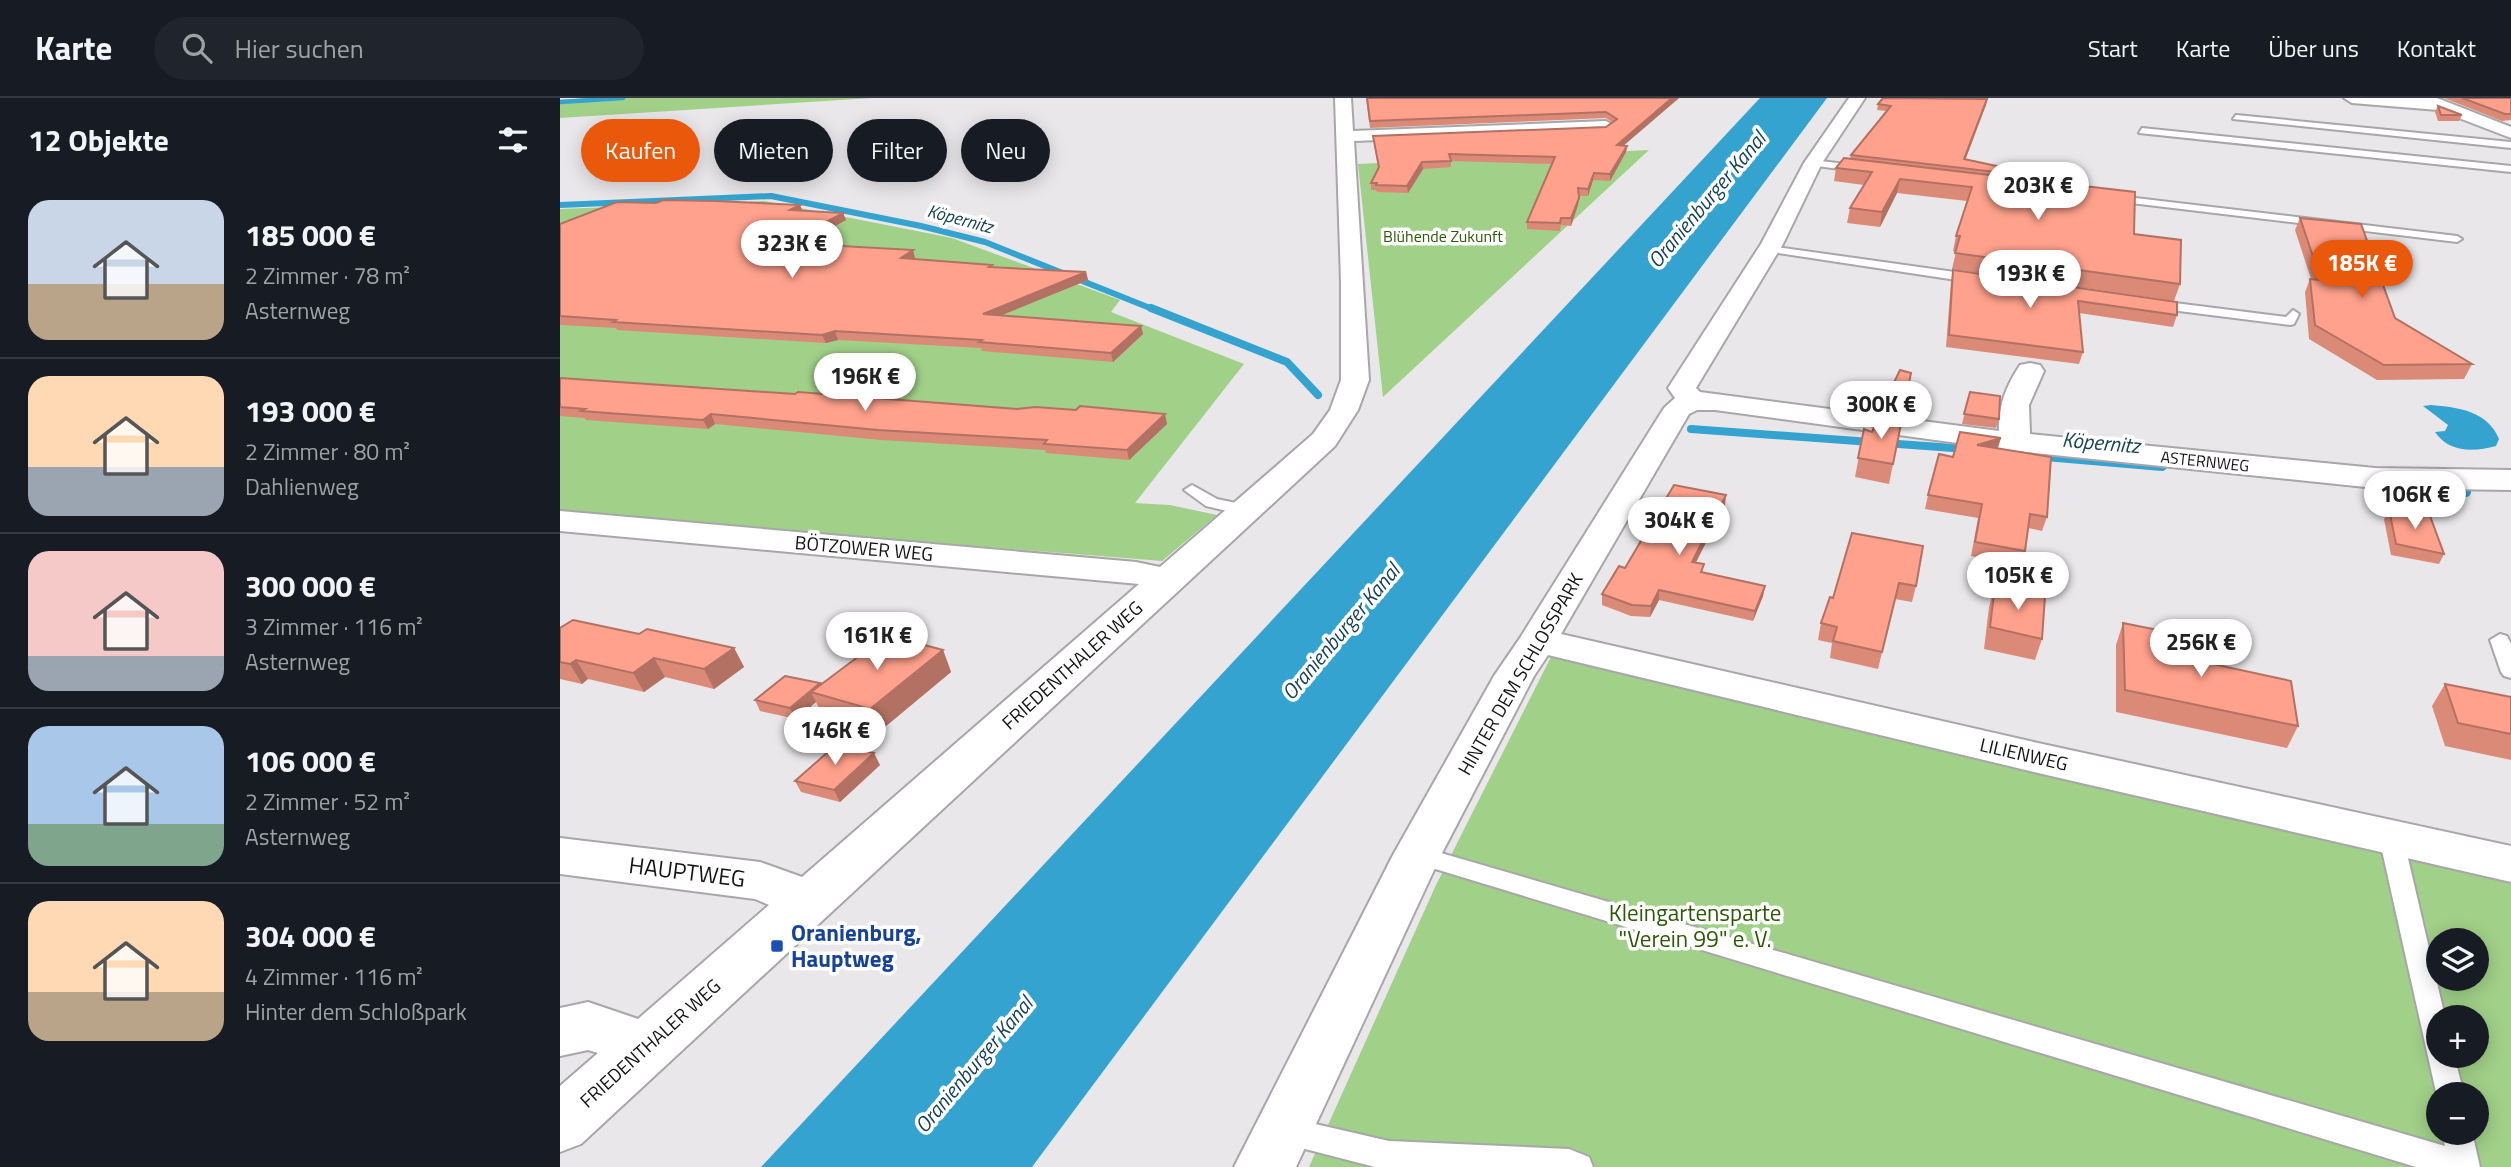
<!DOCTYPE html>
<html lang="de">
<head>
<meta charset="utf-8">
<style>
  :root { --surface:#171b24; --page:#20242c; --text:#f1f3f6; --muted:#9ea1a6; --line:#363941; --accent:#ea580c }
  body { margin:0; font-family:"Titillium Web",sans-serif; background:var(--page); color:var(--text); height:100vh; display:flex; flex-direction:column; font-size:26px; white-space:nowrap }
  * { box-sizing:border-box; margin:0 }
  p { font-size:23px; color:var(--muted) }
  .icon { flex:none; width:38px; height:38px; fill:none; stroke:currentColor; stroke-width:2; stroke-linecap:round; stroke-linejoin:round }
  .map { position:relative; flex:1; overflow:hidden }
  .side { display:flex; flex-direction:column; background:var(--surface); width:560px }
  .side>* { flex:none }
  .guide { position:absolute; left:21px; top:21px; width:665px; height:63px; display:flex; gap:14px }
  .fabs { position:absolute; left:1866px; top:830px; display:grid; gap:14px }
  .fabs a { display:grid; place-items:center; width:63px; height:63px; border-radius:50%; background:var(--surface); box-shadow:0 4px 18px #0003; font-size:35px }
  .price { position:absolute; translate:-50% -60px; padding:0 16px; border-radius:24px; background:#fff; color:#222; font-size:23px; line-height:46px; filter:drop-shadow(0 2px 4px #0008) }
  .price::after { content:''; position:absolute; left:50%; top:42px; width:21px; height:16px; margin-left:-10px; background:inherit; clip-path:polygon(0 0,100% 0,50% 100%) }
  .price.current { background:var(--accent); color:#fff }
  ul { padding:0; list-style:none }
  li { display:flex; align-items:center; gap:21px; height:175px; padding:0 28px }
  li+li { border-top:2px solid var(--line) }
  li span { display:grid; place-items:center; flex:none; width:196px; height:140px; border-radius:21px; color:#555 }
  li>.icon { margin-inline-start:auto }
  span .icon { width:84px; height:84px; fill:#fffc; stroke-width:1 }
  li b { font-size:30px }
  h2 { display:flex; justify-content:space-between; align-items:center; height:84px; padding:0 28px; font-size:30px }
  .tag { padding:0 24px; border-radius:32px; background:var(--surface); box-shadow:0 4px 18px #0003; font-size:24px; line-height:63px }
  .tag.current { background:var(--accent); color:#fff }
  header { display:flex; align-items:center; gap:42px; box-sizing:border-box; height:98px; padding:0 35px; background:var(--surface); border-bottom:2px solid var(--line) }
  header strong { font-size:33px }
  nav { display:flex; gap:38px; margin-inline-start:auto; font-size:24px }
  .search { width:490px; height:63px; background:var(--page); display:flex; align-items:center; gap:18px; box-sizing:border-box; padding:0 24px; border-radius:38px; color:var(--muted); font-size:26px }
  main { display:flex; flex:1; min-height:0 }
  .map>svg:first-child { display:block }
  .green { fill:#a1d088; fill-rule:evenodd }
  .water { fill:#35a3d0 }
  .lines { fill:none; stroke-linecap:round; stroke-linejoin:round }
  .stream-far3 { stroke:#35a3d0; stroke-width:4.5 }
  .stream-far2 { stroke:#35a3d0; stroke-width:6 }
  .stream-far1 { stroke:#35a3d0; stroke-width:8 }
  .stream { stroke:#35a3d0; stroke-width:10 }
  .service-casing { stroke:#a8a6a9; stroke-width:4 }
  .minor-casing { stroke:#a8a6a9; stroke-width:4 }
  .service { fill:#fff; fill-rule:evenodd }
  .minor { fill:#fff; fill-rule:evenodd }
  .wall { fill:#db8a78 }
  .shaded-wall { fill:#b27162 }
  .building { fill:#ffa18c; stroke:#b27162; stroke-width:2 }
  .transit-dot { fill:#1a4fb4; stroke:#fff; stroke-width:2.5 }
  .labels { text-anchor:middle; stroke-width:7; stroke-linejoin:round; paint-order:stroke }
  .far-park-label { font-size:16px; fill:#2c5906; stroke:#fff }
  .far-street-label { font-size:16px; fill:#141314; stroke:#fff }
  .far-water-label { font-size:18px; font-style:italic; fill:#164357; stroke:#fff }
  .street-label { font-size:19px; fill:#141314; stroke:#fff }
  .water-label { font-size:21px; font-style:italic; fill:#164357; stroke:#fff }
  .near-street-label { font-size:23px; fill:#141314; stroke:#fff }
  .near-park-label { font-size:23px; fill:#2c5906; stroke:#fff }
  .near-transit-label { font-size:23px; font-weight:bold; fill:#164399; stroke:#fff; text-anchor:start }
</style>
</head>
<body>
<header>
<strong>Karte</strong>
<div class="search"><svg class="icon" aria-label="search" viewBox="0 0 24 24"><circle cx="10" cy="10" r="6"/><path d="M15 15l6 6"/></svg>Hier suchen</div>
<nav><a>Start</a><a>Karte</a><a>Über uns</a><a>Kontakt</a></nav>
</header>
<main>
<section class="side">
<h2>12 Objekte<svg class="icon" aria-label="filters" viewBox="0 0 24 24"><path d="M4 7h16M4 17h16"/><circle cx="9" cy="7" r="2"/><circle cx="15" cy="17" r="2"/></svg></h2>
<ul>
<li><span style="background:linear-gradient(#c9d6e8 60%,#b9a48a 0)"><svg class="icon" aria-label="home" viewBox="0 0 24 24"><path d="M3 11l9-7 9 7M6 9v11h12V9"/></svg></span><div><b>185 000 €</b><p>2 Zimmer · 78 m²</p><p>Asternweg</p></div></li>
<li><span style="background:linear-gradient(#ffd9b3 65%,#9aa5b1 0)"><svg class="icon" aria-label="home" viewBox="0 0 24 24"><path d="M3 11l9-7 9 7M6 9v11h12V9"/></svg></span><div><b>193 000 €</b><p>2 Zimmer · 80 m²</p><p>Dahlienweg</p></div></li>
<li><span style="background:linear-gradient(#f6c9c9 75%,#9aa5b1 0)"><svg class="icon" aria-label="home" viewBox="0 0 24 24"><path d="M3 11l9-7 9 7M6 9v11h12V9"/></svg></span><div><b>300 000 €</b><p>3 Zimmer · 116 m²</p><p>Asternweg</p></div></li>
<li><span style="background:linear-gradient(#a9c7e8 70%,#7fa58c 0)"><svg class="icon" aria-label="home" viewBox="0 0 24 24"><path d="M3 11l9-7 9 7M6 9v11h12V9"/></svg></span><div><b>106 000 €</b><p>2 Zimmer · 52 m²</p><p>Asternweg</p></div></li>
<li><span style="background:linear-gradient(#ffd9b3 65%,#b9a48a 0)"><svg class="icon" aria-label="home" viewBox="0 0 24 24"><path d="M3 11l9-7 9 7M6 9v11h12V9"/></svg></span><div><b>304 000 €</b><p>4 Zimmer · 116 m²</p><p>Hinter dem Schloßpark</p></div></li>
</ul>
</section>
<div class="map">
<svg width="1951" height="1069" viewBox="0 0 1951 1069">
  <rect width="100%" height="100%" fill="#e9e7ea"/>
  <g class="green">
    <path d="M 30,0 L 312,0 L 0,20 L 0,2 Z"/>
    <path d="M 1089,52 L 823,299 L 798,66 Z"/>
    <path d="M 205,103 L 392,140 L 560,202 L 551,214 L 684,266 L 575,405 L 610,407 L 657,417 L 602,463 L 0,415 L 0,111 Z"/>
    <path d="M 997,547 L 1951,774 L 1951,1069 L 749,1069 L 876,787 ZM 1878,842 L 1916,842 L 1916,880 L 1878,880 ZM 1878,919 L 1916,919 L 1916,957 L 1878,957 ZM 1878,996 L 1916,996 L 1916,1034 L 1878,1034 Z"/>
  </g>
  <g class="water">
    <path d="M 1200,0 L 1267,0 L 472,1069 L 201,1069 Z"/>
    <path d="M 1871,307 C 1897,309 1928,313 1939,341 L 1936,348 C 1914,354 1889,355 1875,334 L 1885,333 L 1888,327 L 1863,308 Z"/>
  </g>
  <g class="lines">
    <path class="stream-far3" d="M 0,4 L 63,0"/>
    <path class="stream-far2" d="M 0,107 L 211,98 L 361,128 L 425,144 L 595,212"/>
    <g class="stream-far1">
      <path d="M 591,210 L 727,264 L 758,297"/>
      <path d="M 1131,331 L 1407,351"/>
      <path d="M 1468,357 L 1495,359"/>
    </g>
    <g class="stream">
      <path d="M 1474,357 L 1602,368"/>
      <path d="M 1817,389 L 1906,394"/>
    </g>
    <g class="service-casing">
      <g id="service">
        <path d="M 1676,17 L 1951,44 L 1951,50 L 1673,21 Z"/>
        <path d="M 1582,30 L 1951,68 L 1951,74 L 1579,35 Z"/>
        <path d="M 1253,62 L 1301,68 L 1306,71 L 1301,74 L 1250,67 L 1250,63 Z"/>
        <path d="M 1550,97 L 1897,138 L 1902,141 L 1897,144 L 1546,102 L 1545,100 Z"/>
        <path d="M 1209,148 L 1416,177 L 1422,181 L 1416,185 L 1205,153 L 1205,149 Z"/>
        <path d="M 1591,202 L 1726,219 L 1733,212 L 1739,216 L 1734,226 L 1730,227 L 1587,209 L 1587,203 Z"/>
        <path d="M 632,387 L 657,401 L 690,408 L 692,412 L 684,417 L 646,408 L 624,392 Z"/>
        <path d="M 1940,536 L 1947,538 L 1951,546 L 1951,580 L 1944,578 L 1941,574 L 1930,542 Z"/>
        <path d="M 1831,730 L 1839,733 L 1843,739 L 1885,919 L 1878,919 L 1878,957 L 1894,957 L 1904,996 L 1878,996 L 1878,1003 L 1819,739 L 1823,733 Z"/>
        <path d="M 857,748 L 1885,1048 L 1882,1034 L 1912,1034 L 1920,1069 L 1856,1069 L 849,763 L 845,757 L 849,751 Z"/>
        <path d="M 725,1019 L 829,1043 L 1009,1051 L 1029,1059 L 1033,1069 L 815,1069 L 714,1043 L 710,1033 L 714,1023 Z"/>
      </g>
    </g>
    <g class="minor-casing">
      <g id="minor">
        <path d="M 775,0 L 791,0 L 793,33 L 1046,23 L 1054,28 L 1046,33 L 794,43 L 809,282 L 798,312 L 775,348 L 21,1046 L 0,1054 L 0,988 L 38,955 L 28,952 L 0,958 L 0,910 L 28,904 L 78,921 L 209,807 L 195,801 L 0,776 L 0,740 L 200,764 L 242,779 L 579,486 L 0,433 L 0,413 L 576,464 L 600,469 L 753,336 L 770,312 L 781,282 L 781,183 Z"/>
        <path d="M 1289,0 L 1305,0 L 1262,65 L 1223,146 L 1136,290 L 1140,294 L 1439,333 C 1438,308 1446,288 1460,267 L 1470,265 L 1480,267 L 1484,273 L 1469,307 L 1470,336 L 1815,370 L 1951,372 L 1951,392 L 1815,390 L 1456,353 L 1155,312 L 1137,312 L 1129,316 L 1001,536 L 1478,645 L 1951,748 L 1951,784 L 1478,675 L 988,557 L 974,578 L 881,757 L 736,1069 L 674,1069 L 833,757 L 934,578 L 960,540 L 1104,310 L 1115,300 L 1108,290 L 1201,146 L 1244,65 Z"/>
        <path d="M 1784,0 L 1877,0 L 1951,29 L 1951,40 L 1878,12 L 1792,5 Z"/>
      </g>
    </g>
    <use href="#service" class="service"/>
    <use href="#minor" class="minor"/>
  </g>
  <g class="wall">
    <path d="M 806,0 L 1119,0 L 1063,48 L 1067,48 L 1066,54 L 1050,83 L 1033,82 L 1028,98 L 1018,98 L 1018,107 L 1011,128 L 1001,127 L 1000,133 L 967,131 L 967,124 L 992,66 L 891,63 L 891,69 L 863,71 L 848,95 L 817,94 L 816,92 L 811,92 L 811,85 L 818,70 L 813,38 L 1046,29 L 1052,24 L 1046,20 L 810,30 Z"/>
    <path d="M 1884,0 L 1951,0 L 1951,22 L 1942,23 Z"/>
    <path d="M 1427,1 L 1405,62 L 1446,70 L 1444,78 L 1574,136 L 1620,186 L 1614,203 L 1392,171 L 1396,154 L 1393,153 L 1396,138 L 1407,103 L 1337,95 L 1320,129 L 1287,125 L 1290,110 L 1304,87 L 1274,83 L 1276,70 L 1290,60 L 1291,57 L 1326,13 L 1317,12 L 1318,6 Z"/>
    <path d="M 1878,8 L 1902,17 L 1899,23 L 1878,23 L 1875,14 Z"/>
    <path d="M 243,113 L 283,115 L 286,122 L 243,146 L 355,160 L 354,161 L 432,167 L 432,169 L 526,174 L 528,182 L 442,217 L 581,228 L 583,236 L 553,264 L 422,253 L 421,250 L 278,242 L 266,245 L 57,232 L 56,230 L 0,227 L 0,126 Z"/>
    <path d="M 1740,120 L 1835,220 L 1912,266 L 1904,281 L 1817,282 L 1749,241 L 1745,194 L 1750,181 L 1751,181 L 1735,132 Z"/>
    <path d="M 1393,172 L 1617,217 L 1613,229 L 1519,215 L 1523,254 L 1519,266 L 1386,249 L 1391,183 Z"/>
    <path d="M 1351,275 L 1342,318 L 1325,315 L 1328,297 Z"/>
    <path d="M 0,280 L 235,296 L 607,326 L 569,362 L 486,355 L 485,352 L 321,342 L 155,326 L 148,331 L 26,322 L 25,320 L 0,318 Z"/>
    <path d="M 1410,294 L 1439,321 L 1436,330 L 1402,326 Z"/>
    <path d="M 1342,321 L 1329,386 L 1295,379 L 1304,331 L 1312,334 Z"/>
    <path d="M 1438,350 L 1487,419 L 1482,433 L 1468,430 L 1465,453 L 1461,468 L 1411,458 L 1418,420 L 1365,411 L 1368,397 L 1393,359 Z"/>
    <path d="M 1165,407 L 1136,464 L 1144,475 L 1205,488 L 1203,498 L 1193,523 L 1099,502 L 1090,519 L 1071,518 L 1042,507 L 1042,496 L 1065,470 Z"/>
    <path d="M 1829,411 L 1884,456 L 1879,466 L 1831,457 L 1824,421 Z"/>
    <path d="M 1292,435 L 1356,488 L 1352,504 L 1335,501 L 1318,571 L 1270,560 L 1272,545 L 1258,542 L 1261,525 L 1273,500 Z"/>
    <path d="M 1435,488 L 1482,541 L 1475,562 L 1424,551 L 1429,509 Z"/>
    <path d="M 1563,525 L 1625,560 L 1738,628 L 1727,650 L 1556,614 L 1556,547 Z"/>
    <path d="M 0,530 L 79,536 L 174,550 L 184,569 L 154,591 L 105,579 L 84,594 L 28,581 L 22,586 L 0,581 Z"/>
    <path d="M 383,552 L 391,574 L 320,633 L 262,616 L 256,604 L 236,621 L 200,613 L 195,602 L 261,587 Z"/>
    <path d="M 1885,586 L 1951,599 L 1951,662 L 1885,648 L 1872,608 Z"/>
    <path d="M 320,667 L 280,704 L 241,694 L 235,683 Z"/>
  </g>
  <g class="shaded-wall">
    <path d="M 1112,0 L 1119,0 L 1056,54 L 1057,47 Z"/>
    <path d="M 1427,1 L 1426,7 L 1403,68 L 1404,61 Z"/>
    <path d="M 1067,48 L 1066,54 L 1050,83 L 1050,76 Z"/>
    <path d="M 862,64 L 863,71 L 848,95 L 847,88 Z"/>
    <path d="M 1034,75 L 1033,82 L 1028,98 L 1028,91 Z"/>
    <path d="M 1340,81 L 1337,95 L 1320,129 L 1322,114 Z"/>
    <path d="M 1019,100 L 1018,107 L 1011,128 L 1011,120 Z"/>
    <path d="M 240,107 L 243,114 L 230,112 Z"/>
    <path d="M 283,115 L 286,122 L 231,152 L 228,145 Z"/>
    <path d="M 353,152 L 355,160 L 343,168 L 341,160 Z"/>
    <path d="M 526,174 L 528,182 L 425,224 L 423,216 Z"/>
    <path d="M 581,228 L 583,236 L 553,264 L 551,255 Z"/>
    <path d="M 275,233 L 278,242 L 266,245 L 262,237 Z"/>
    <path d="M 151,316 L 155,326 L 148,331 L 143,322 Z"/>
    <path d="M 605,316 L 607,326 L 569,362 L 567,352 Z"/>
    <path d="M 1441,340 L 1437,353 L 1417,347 Z"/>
    <path d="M 1166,397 L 1165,407 L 1131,474 L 1132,464 Z"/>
    <path d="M 1205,488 L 1203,498 L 1193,523 L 1195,513 Z"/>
    <path d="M 1099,492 L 1099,502 L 1090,519 L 1091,508 Z"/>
    <path d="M 174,550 L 184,569 L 154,591 L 144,571 Z"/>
    <path d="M 383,552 L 391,574 L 320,633 L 310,611 Z"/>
    <path d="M 94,560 L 105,579 L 84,594 L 73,575 Z"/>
    <path d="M 16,562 L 28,581 L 22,586 L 10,566 Z"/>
    <path d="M 260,585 L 265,596 L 251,594 L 256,604 L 236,621 L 230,610 Z"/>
    <path d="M 314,655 L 320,667 L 280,704 L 274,692 Z"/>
  </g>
  <g class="building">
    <path d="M 807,0 L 1112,0 L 1057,47 L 1067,48 L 1050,76 L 1034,75 L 1028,91 L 1018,90 L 1019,100 L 1011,120 L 1001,120 L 1000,125 L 967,124 L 995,59 L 889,56 L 891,63 L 862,64 L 847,88 L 816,87 L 817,85 L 811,85 L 819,69 L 813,38 L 1046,29 L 1057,21 L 1046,14 L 810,23 Z"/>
    <path d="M 1323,0 L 1427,1 L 1404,61 L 1446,70 L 1444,75 L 1291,57 L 1331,8 L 1318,6 Z"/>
    <path d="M 1902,0 L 1951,0 L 1951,16 L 1945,16 Z"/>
    <path d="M 1878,8 L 1902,17 L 1881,17 Z"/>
    <path d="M 1284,60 L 1575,94 L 1574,136 L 1621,142 L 1620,186 L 1395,155 L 1400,138 L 1396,138 L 1412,89 L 1340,81 L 1322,114 L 1290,110 L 1312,74 L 1276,70 Z"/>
    <path d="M 103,102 L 155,103 L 240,107 L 230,112 L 283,115 L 228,145 L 353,152 L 341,160 L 432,167 L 429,169 L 526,174 L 423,216 L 581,228 L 551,255 L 419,244 L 422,242 L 275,233 L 262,237 L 53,224 L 56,222 L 0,218 L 0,126 L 57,104 L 96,105 Z"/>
    <path d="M 1740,120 L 1801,126 L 1835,220 L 1912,266 L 1824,267 L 1755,227 L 1750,181 L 1761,182 Z"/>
    <path d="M 1393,172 L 1617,204 L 1617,217 L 1518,203 L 1523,254 L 1389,237 Z"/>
    <path d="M 1340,272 L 1351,275 L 1346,299 L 1328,297 Z"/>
    <path d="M 0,280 L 235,296 L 238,294 L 457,311 L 475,309 L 516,312 L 520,308 L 605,316 L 567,352 L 484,346 L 487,342 L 318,332 L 151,316 L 143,322 L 21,313 L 25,311 L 0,309 Z"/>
    <path d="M 1410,294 L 1440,298 L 1439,321 L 1404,316 Z"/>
    <path d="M 1319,318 L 1342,321 L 1333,366 L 1298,360 L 1304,331 L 1312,334 Z"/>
    <path d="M 1400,334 L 1441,340 L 1417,347 L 1491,359 L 1487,419 L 1470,416 L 1465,453 L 1415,444 L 1422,406 L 1368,397 L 1379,356 L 1393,359 Z"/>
    <path d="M 1114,387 L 1166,397 L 1132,464 L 1144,466 L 1141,474 L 1205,488 L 1195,513 L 1099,492 L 1091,508 L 1072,507 L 1042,496 L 1059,468 L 1065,470 Z"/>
    <path d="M 1829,411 L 1870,418 L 1884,456 L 1836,446 Z"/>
    <path d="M 1292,435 L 1363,448 L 1356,488 L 1339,485 L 1322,554 L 1273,543 L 1277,529 L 1261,525 L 1270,499 L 1273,500 Z"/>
    <path d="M 1435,488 L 1485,498 L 1482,541 L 1430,529 Z"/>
    <path d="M 13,522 L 79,536 L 87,531 L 174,550 L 144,571 L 94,560 L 73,575 L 16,562 L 10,566 L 0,564 L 0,530 Z"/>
    <path d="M 1563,525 L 1623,537 L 1625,560 L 1731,583 L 1738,628 L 1565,592 Z"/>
    <path d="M 327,537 L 383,552 L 310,611 L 251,594 Z"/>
    <path d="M 225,578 L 260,585 L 230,610 L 195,602 Z"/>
    <path d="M 1885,586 L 1951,599 L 1951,636 L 1898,625 Z"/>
    <path d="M 277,646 L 314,655 L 274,692 L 235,683 Z"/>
  </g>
  <rect class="transit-dot" x="210" y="841" width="14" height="14" rx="3.5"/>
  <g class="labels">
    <g class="far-park-label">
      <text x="883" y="144">Blühende Zukunft</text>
    </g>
    <g class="far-street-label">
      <text transform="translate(1645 363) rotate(6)" y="6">ASTERNWEG</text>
    </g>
    <g class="far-water-label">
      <text transform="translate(400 121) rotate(15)" y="6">Köpernitz</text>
    </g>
    <g class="street-label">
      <text transform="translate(304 450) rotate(5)" y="7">BÖTZOWER WEG</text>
      <text transform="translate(512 567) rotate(-42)" y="7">FRIEDENTHALER WEG</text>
      <text transform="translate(960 576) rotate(-60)" y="7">HINTER DEM SCHLOSSPARK</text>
      <text transform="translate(1464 656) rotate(13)" y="7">LILIENWEG</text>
      <text transform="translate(90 945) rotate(-42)" y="7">FRIEDENTHALER WEG</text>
    </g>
    <g class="water-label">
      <text transform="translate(1147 102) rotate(-50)" y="7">Oranienburger Kanal</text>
      <text transform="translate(1541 345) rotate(5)" y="7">Köpernitz</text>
      <text transform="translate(781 534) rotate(-50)" y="7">Oranienburger Kanal</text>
      <text transform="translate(414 967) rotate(-50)" y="7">Oranienburger Kanal</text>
    </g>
    <g class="near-street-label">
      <text transform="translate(127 774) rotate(7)" y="8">HAUPTWEG</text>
    </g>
    <g class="near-park-label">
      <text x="1135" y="823">Kleingartensparte<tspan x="1135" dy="26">"Verein 99" e. V.</tspan></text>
    </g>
    <g class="near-transit-label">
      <text x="231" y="843">Oranienburg,<tspan x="231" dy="26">Hauptweg</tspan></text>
    </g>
  </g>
</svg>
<div class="fabs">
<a><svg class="icon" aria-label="layers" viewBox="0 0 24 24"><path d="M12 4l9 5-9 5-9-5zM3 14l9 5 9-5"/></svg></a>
<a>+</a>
<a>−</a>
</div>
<b class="price" style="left:1478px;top:124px">203K €</b>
<b class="price" style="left:232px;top:182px">323K €</b>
<b class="price current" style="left:1802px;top:202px">185K €</b>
<b class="price" style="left:1470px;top:212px">193K €</b>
<b class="price" style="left:305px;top:315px">196K €</b>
<b class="price" style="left:1321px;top:343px">300K €</b>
<b class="price" style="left:1855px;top:433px">106K €</b>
<b class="price" style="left:1119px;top:459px">304K €</b>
<b class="price" style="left:1458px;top:514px">105K €</b>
<b class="price" style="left:317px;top:574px">161K €</b>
<b class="price" style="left:1641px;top:581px">256K €</b>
<b class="price" style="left:275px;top:669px">146K €</b>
<div class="guide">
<a class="tag current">Kaufen</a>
<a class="tag">Mieten</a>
<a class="tag">Filter</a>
<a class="tag">Neu</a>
</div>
</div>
</main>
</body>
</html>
